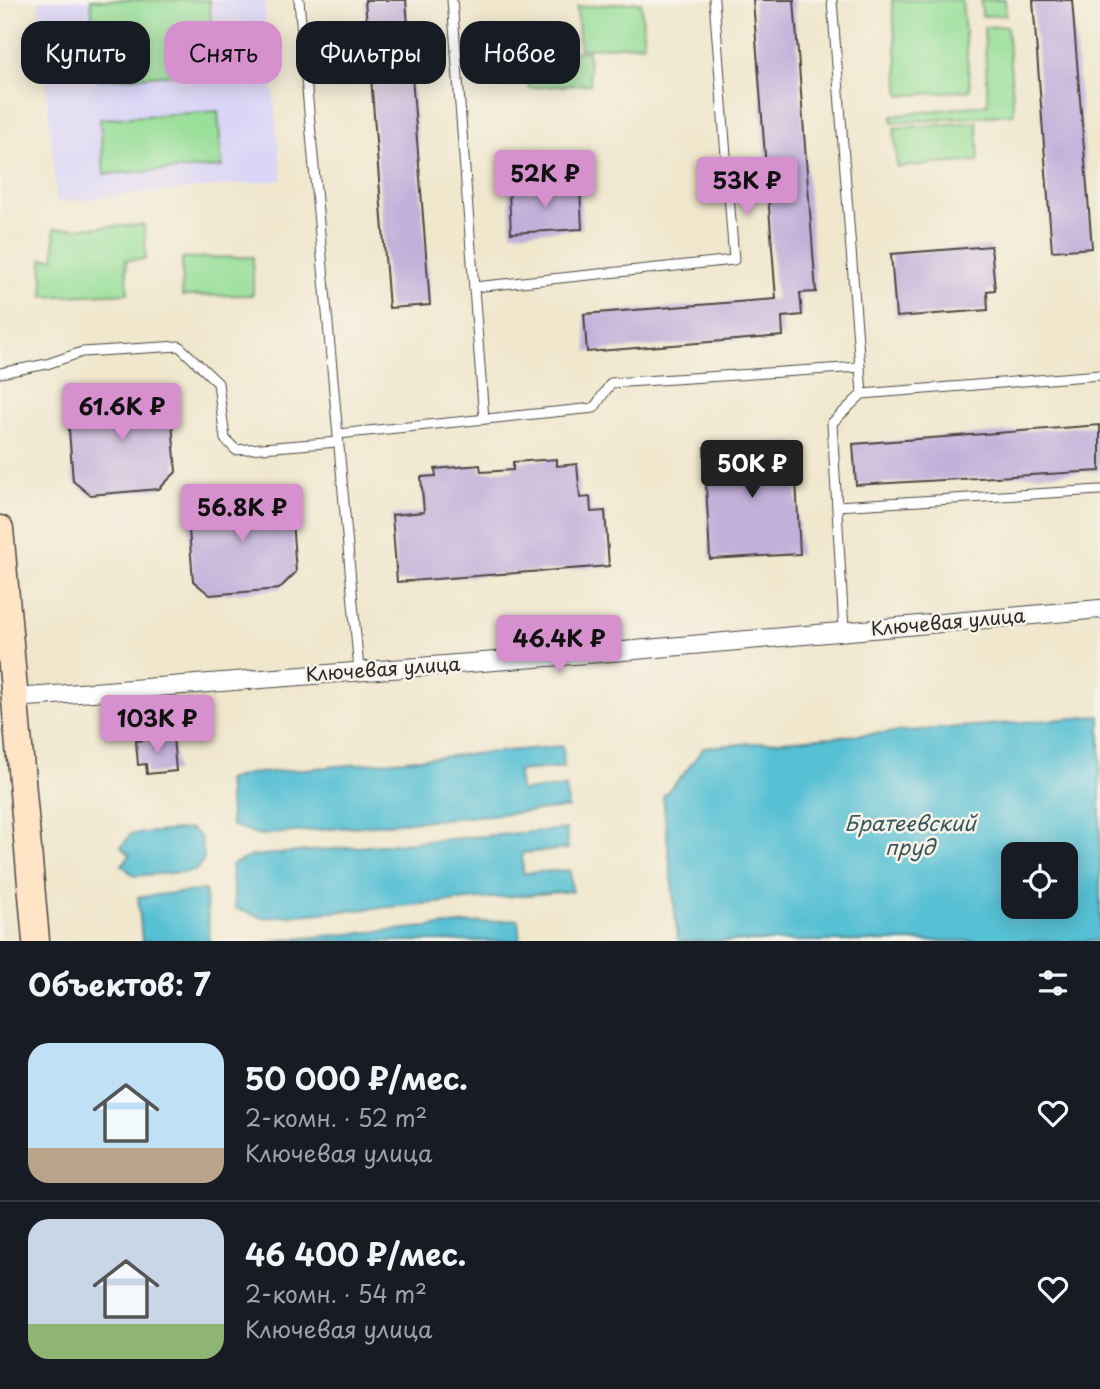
<!DOCTYPE html>
<html lang="ru">
<head>
<meta charset="utf-8">
<style>
  :root { --surface:#171b24; --page:#242831; --text:#f1f3f6; --muted:#9ea1a6; --line:#363941; --accent:#d690ce }
  body { margin:0; font-family:"Playpen Sans",sans-serif; background:var(--page); color:var(--text); height:100vh; display:flex; flex-direction:column; font-size:26px; white-space:nowrap }
  * { box-sizing:border-box; margin:0 }
  p { font-size:23px; color:var(--muted) }
  .icon { flex:none; width:38px; height:38px; fill:none; stroke:currentColor; stroke-width:2; stroke-linecap:round; stroke-linejoin:round }
  .map { position:relative; height:941px; overflow:hidden }
  .drawer { display:flex; flex-direction:column; background:var(--surface); flex:1 }
  .drawer>* { flex:none }
  .guide { position:absolute; left:21px; top:21px; width:700px; height:63px; display:flex; gap:14px }
  .tools { position:absolute; left:1001px; top:842px; display:grid; gap:14px }
  .tools a { display:grid; place-items:center; width:77px; height:77px; border-radius:14px; background:var(--surface); box-shadow:0 4px 18px #0003; font-size:35px }
  .price { position:absolute; translate:-50% -60px; padding:0 16px; border-radius:7px; background:var(--accent); color:#111; font-size:23px; line-height:46px; filter:drop-shadow(0 2px 4px #0008) }
  .price::after { content:''; position:absolute; left:50%; top:42px; width:21px; height:16px; margin-left:-10px; background:inherit; clip-path:polygon(0 0,100% 0,50% 100%) }
  .price.active { background:#222; color:#fff }
  ul { padding:0; list-style:none }
  li { display:flex; align-items:center; gap:21px; height:175px; padding:0 28px }
  li+li { border-top:2px solid var(--line) }
  li span { display:grid; place-items:center; flex:none; width:196px; height:140px; border-radius:21px; color:#555 }
  li>.icon { margin-inline-start:auto }
  span .icon { width:84px; height:84px; fill:#fffc; stroke-width:1 }
  li b { font-size:30px }
  h2 { display:flex; justify-content:space-between; align-items:center; height:84px; padding:0 28px; font-size:30px }
  .pill { padding:0 24px; border-radius:21px; background:var(--surface); box-shadow:0 4px 18px #0003; font-size:24px; line-height:63px }
  .pill.active { background:var(--accent); color:#111 }
  .map>svg:first-child { display:block }
  .built { fill:#dbd6f7 }
  .green { fill:#98df99; stroke:#628562; stroke-width:2 }
  .water { fill:#57c0d4; stroke:#417680; stroke-width:2; fill-rule:evenodd }
  .building { fill:#c3b0da }
  .lines { fill:none; stroke-linecap:round; stroke-linejoin:round }
  .lane-casing { stroke:#494743; stroke-width:11 }
  .street-casing { stroke:#494743; stroke-width:20 }
  .secondary-casing { stroke:#494743; stroke-width:29 }
  .lane { stroke:#fff; stroke-width:9 }
  .street { stroke:#fff; stroke-width:18 }
  .secondary { stroke:#ffe4c6; stroke-width:26 }
  .labels { text-anchor:middle; stroke-width:5; stroke-linejoin:round; paint-order:stroke }
  .street-label { font-size:19px; fill:#2b2b2b; stroke:#f7f3e8 }
  .water-label { font-size:21px; font-style:italic; fill:#38585e; stroke:#f7f3e8 }
</style>
</head>
<body>
<div class="map">
<svg width="1100" height="941" viewBox="0 0 1100 941">
  <rect width="100%" height="100%" fill="#f7f3e8"/>
  <filter id="ink" filterUnits="userSpaceOnUse"><feTurbulence type="fractalNoise" baseFrequency=".0143" numOctaves="2"/><feDisplacementMap in="SourceGraphic" scale="14" xChannelSelector="R" yChannelSelector="G"/><feConvolveMatrix kernelMatrix="1 2 1 2 8 2 1 2 1" color-interpolation-filters="sRGB"/></filter>
  <filter id="wash" filterUnits="userSpaceOnUse"><feTurbulence type="fractalNoise" baseFrequency=".00686" numOctaves="4" result="noise"/><feDisplacementMap in="SourceGraphic" scale="28" xChannelSelector="R" yChannelSelector="G"/><feGaussianBlur stdDeviation="1.57" result="paint"/><feColorMatrix in="noise" values="0 0 0 0 0 0 0 0 0 0 0 0 0 0 0 0 0 1.4 0 .05"/><feComposite in="paint" operator="in"/></filter>
  <g filter="url(#wash)">
    <rect width="100%" height="100%" fill="#f0e7cd"/>
    <path class="built" d="M 38,0 L 264,0 L 282,180 L 57,202 Z"/>
    <g class="green">
      <path d="M 91,0 L 209,0 L 215,71 L 97,80 Z"/>
      <path d="M 892,0 L 962,0 L 970,90 L 900,96 Z"/>
      <path d="M 981,0 L 1005,0 L 1006,15 L 982,16 Z"/>
      <path d="M 641,2 L 644,44 L 580,49 L 577,7 Z"/>
      <path d="M 1007,26 L 1014,114 L 892,123 L 892,116 L 988,104 L 984,27 Z"/>
      <path d="M 588,51 L 590,84 L 529,88 L 527,55 Z"/>
      <path d="M 218,111 L 222,167 L 104,174 L 100,119 Z"/>
      <path d="M 977,122 L 979,161 L 897,167 L 894,128 Z"/>
      <path d="M 144,225 L 146,259 L 126,260 L 128,293 L 44,297 L 42,259 L 55,258 L 54,229 Z"/>
      <path d="M 253,257 L 253,295 L 182,296 L 182,258 Z"/>
    </g>
    <g class="water">
      <path d="M 1100,716 L 1100,941 L 678,941 L 663,796 L 683,775 L 704,747 ZM 1013,854 L 1066,854 L 1066,906 L 1013,906 Z"/>
      <path d="M 563,746 L 564,767 L 518,771 L 520,791 L 566,787 L 568,808 L 260,835 L 231,825 L 227,780 L 248,774 Z"/>
      <path d="M 191,829 L 201,838 L 204,860 L 195,871 L 134,876 L 122,865 L 130,855 L 121,847 L 131,834 Z"/>
      <path d="M 566,829 L 568,849 L 522,853 L 523,873 L 570,870 L 572,891 L 264,918 L 235,908 L 231,865 L 252,856 Z"/>
      <path d="M 205,890 L 210,941 L 142,941 L 138,897 Z"/>
      <path d="M 518,919 L 520,941 L 268,941 Z"/>
    </g>
    <g id="blocks">
      <g class="building">
        <path d="M 365,0 L 406,0 L 430,305 L 389,308 Z"/>
        <path d="M 753,0 L 794,0 L 816,292 L 800,293 L 802,315 L 782,317 L 783,336 L 587,352 L 584,314 L 776,299 Z"/>
        <path d="M 1033,0 L 1072,0 L 1092,248 L 1052,251 Z"/>
        <path d="M 580,188 L 582,229 L 511,233 L 509,192 Z"/>
        <path d="M 991,246 L 995,290 L 987,291 L 988,310 L 896,317 L 891,254 Z"/>
        <path d="M 151,392 L 171,408 L 176,472 L 159,489 L 90,495 L 73,481 L 68,417 L 82,397 Z"/>
        <path d="M 1100,425 L 1100,471 L 856,485 L 853,444 Z"/>
        <path d="M 794,442 L 800,554 L 710,559 L 704,447 Z"/>
        <path d="M 557,459 L 557,466 L 577,464 L 580,498 L 590,497 L 591,512 L 605,511 L 609,566 L 397,582 L 392,515 L 424,512 L 421,477 L 436,476 L 435,469 L 480,465 L 481,472 L 513,470 L 513,462 Z"/>
        <path d="M 272,492 L 291,508 L 296,572 L 279,589 L 210,595 L 193,581 L 188,517 L 203,498 Z"/>
        <path d="M 173,737 L 176,771 L 147,774 L 146,764 L 138,765 L 136,741 Z"/>
      </g>
    </g>
  </g>
  <g filter="url(#ink)">
    <use href="#blocks" fill-opacity="0" stroke="#494743" stroke-width="2"/>
    <g class="lines">
      <g class="lane-casing">
        <g id="lane">
          <path d="M 299,0 L 359,670"/>
          <path d="M 452,0 L 484,419"/>
          <path d="M 832,0 L 862,394"/>
          <path d="M 474,287 L 734,260 L 714,0"/>
          <path d="M 0,373 L 47,364 L 82,352 L 179,346 L 218,383 L 225,439 L 236,450 L 338,442"/>
          <path d="M 338,434 L 594,408 L 611,383 L 860,367"/>
          <path d="M 837,506 L 1100,490"/>
          <path d="M 844,630 L 832,423 L 862,394 L 1100,375"/>
        </g>
      </g>
      <g class="street-casing">
        <path id="street" d="M 15,698 L 612,652 L 1100,609"/>
      </g>
      <g class="secondary-casing">
        <path id="secondary" d="M 0,529 L 36,941"/>
      </g>
      <use href="#lane" class="lane"/>
      <use href="#street" class="street"/>
      <use href="#secondary" class="secondary"/>
    </g>
  </g>
  <g class="labels">
    <g class="street-label">
      <text transform="translate(948 622) rotate(-5)" y="7">Ключевая улица</text>
      <text transform="translate(383 669) rotate(-4)" y="7">Ключевая улица</text>
    </g>
    <g class="water-label">
      <text x="910" y="831">Братеевский<tspan x="910" dy="24">пруд</tspan></text>
    </g>
  </g>
</svg>
<div class="tools">
<a><svg class="icon" aria-label="locate" viewBox="0 0 24 24"><circle cx="12" cy="12" r="6"/><path d="M12 2v4M12 18v4M2 12h4M18 12h4"/></svg></a>
</div>
<b class="price" style="left:545px;top:210px">52K ₽</b>
<b class="price" style="left:747px;top:217px">53K ₽</b>
<b class="price" style="left:122px;top:443px">61.6K ₽</b>
<b class="price active" style="left:752px;top:500px">50K ₽</b>
<b class="price" style="left:242px;top:544px">56.8K ₽</b>
<b class="price" style="left:559px;top:675px">46.4K ₽</b>
<b class="price" style="left:157px;top:755px">103K ₽</b>
<div class="guide">
<a class="pill">Купить</a>
<a class="pill active">Снять</a>
<a class="pill">Фильтры</a>
<a class="pill">Новое</a>
</div>
</div>
<section class="drawer">
<h2>Объектов: 7<svg class="icon" aria-label="filters" viewBox="0 0 24 24"><path d="M4 7h16M4 17h16"/><circle cx="9" cy="7" r="2"/><circle cx="15" cy="17" r="2"/></svg></h2>
<ul>
<li><span style="background:linear-gradient(#bfe0f5 75%,#b9a48a 0)"><svg class="icon" aria-label="home" viewBox="0 0 24 24"><path d="M3 11l9-7 9 7M6 9v11h12V9"/></svg></span><div><b>50 000 ₽/мес.</b><p>2-комн. · 52 m²</p><p>Ключевая улица</p></div><svg class="icon" aria-label="heart" viewBox="0 0 24 24"><path d="M12 20l-8-8c-3-5 5-10 8-4 3-6 11-1 8 4z"/></svg></li>
<li><span style="background:linear-gradient(#c9d6e8 75%,#8fb573 0)"><svg class="icon" aria-label="home" viewBox="0 0 24 24"><path d="M3 11l9-7 9 7M6 9v11h12V9"/></svg></span><div><b>46 400 ₽/мес.</b><p>2-комн. · 54 m²</p><p>Ключевая улица</p></div><svg class="icon" aria-label="heart" viewBox="0 0 24 24"><path d="M12 20l-8-8c-3-5 5-10 8-4 3-6 11-1 8 4z"/></svg></li>
</ul>
</section>
</body>
</html>
